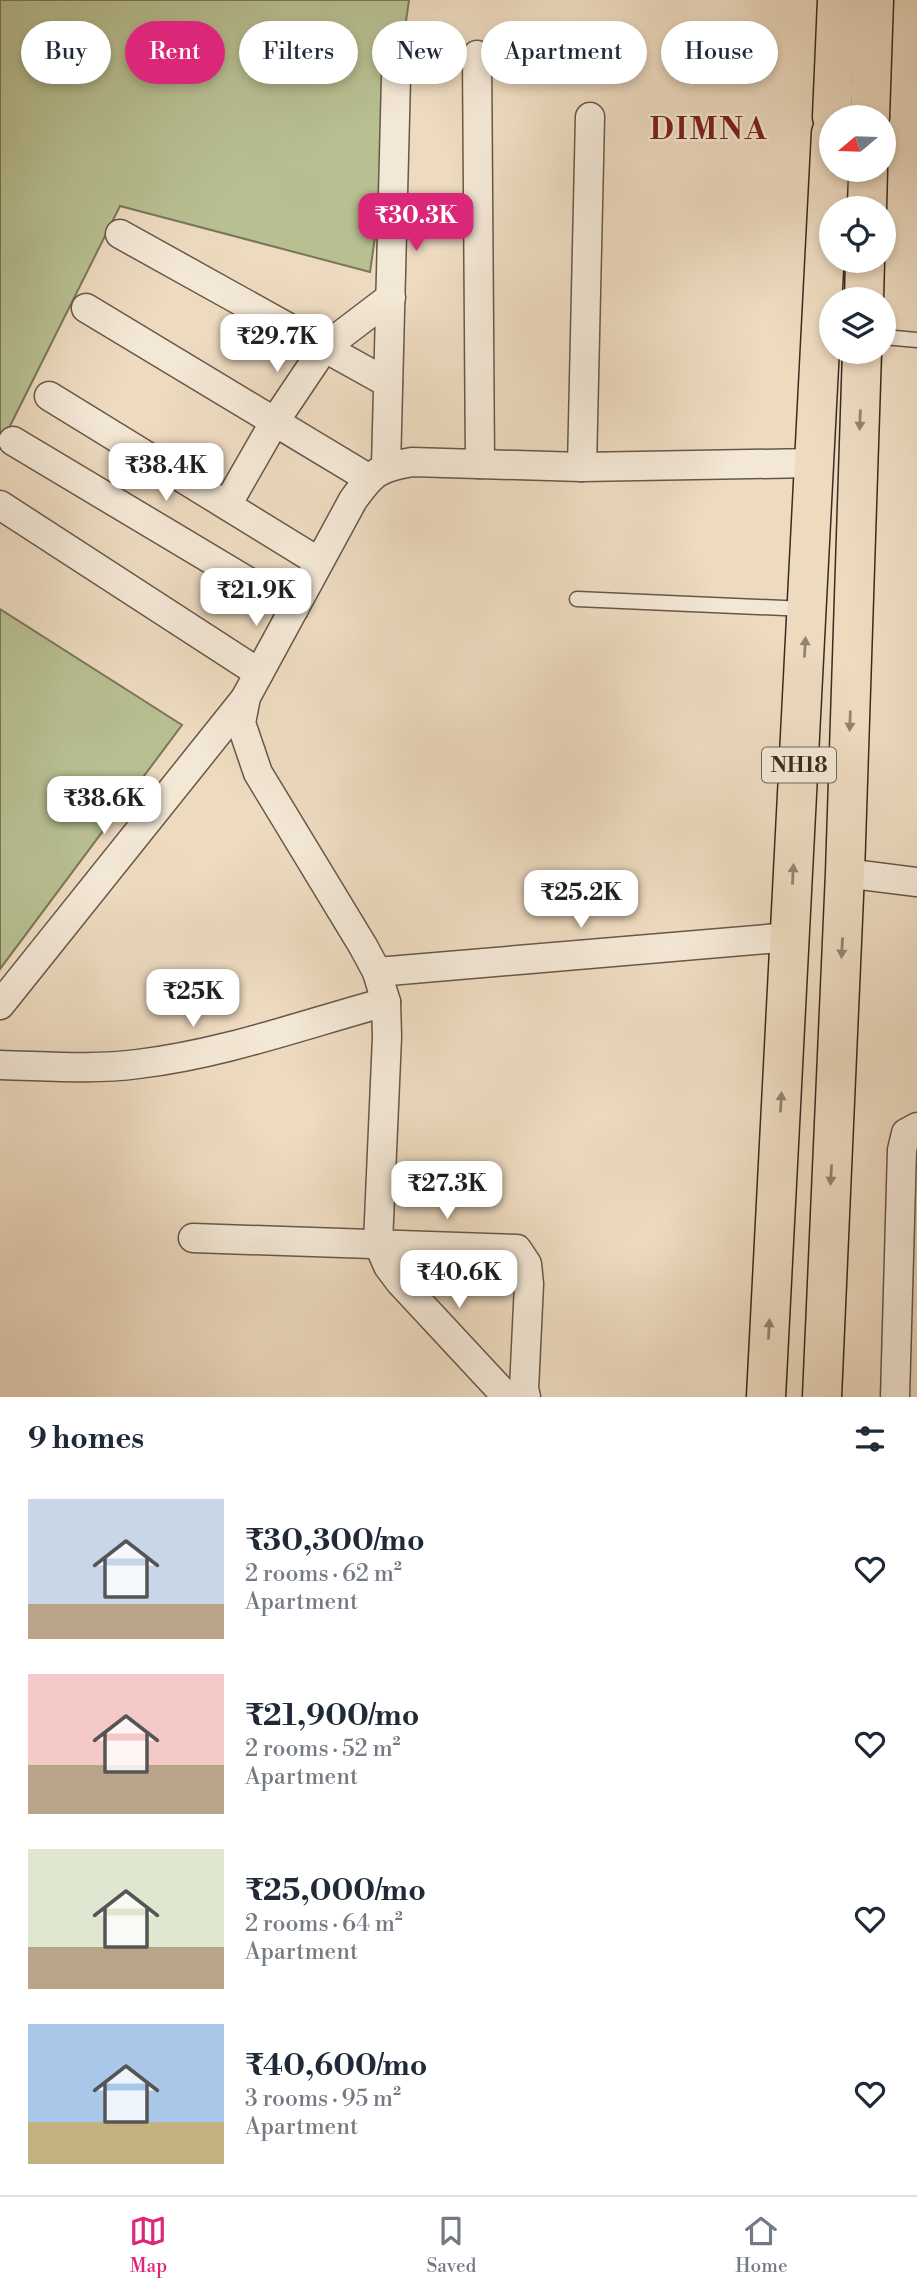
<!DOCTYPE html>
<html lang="en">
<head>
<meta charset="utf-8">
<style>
  :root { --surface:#fff; --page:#f2f2f3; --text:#1f2937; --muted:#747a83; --line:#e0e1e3; --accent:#db2777 }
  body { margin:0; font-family:"Libre Bodoni",serif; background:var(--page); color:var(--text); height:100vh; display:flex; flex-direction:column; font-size:26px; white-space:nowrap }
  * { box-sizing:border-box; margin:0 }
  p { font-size:23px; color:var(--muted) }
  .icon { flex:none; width:38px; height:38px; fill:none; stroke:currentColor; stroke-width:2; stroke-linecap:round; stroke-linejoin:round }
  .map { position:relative; height:1397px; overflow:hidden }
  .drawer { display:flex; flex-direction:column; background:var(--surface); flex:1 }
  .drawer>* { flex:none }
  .top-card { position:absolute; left:21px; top:21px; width:875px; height:63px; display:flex; gap:14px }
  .needle { width:46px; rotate:251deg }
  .buttons { position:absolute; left:819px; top:105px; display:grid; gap:14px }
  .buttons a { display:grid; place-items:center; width:77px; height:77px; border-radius:50%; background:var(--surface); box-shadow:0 4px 10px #0003; font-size:35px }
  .price { position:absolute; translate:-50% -60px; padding:0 16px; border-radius:14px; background:#fff; color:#222; font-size:23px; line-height:46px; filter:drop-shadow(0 2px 4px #0008) }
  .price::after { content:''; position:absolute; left:50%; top:42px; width:21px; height:16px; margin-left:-10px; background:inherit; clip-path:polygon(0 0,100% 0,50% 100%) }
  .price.on { background:var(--accent); color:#fff }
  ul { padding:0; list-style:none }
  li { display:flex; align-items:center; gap:21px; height:175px; padding:0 28px }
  li span { display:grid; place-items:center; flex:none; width:196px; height:140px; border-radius:0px; color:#555 }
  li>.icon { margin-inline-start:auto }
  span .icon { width:84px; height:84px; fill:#fffc; stroke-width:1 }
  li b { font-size:30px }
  h2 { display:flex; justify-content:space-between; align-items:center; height:84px; padding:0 28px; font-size:30px }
  .tag { padding:0 24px; border-radius:32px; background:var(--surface); box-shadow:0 4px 10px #0003; font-size:24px; line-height:63px }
  .tag.on { background:var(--accent); color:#fff }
  .tab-bar { display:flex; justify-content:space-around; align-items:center; height:98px; border-top:2px solid var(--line); background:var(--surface); font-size:19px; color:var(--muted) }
  .tab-bar a { display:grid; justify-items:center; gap:4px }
  .tab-bar .on { color:var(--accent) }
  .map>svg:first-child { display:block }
  .green { fill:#b8c092; stroke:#7a7659; stroke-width:2 }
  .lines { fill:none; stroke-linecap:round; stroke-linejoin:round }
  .lane-casing { stroke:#685748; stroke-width:17 }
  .street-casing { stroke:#685748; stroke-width:31 }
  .highway-casing { stroke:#3b2b20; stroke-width:41 }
  .lane { stroke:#f3e7d5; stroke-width:14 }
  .street { stroke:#f3e7d5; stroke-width:28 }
  .highway { stroke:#eddabf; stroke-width:38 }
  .oneway { fill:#948270 }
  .labels { text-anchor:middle; stroke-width:5; stroke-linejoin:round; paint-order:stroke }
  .shield { fill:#f3e7d5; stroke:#726356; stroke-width:2 }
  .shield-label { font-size:21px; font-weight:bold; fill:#3b2b20 }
  .district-label { font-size:30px; font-weight:bold; letter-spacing:2px; fill:#7a1f14; stroke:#f3e7d5 }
</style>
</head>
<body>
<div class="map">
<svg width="917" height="1397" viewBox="0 0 917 1397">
  <rect width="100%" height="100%" fill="#eddabf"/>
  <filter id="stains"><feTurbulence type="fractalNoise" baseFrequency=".00286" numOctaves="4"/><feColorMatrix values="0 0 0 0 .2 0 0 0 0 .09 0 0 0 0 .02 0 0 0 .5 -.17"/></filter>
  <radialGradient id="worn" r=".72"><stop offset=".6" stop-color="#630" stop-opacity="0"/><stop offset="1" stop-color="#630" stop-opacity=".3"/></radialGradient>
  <g class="green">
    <path d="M 0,0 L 409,0 L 370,272 L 120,206 L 0,446 Z"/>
    <path d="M 0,609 L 182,725 L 0,969 Z"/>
  </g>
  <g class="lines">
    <g class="lane-casing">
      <g id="lane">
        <path d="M 884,337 L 917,340"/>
        <path d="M 577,599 L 806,609"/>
      </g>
    </g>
    <g class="street-casing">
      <g id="street">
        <path d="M 477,55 L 480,464"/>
        <path d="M 120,234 L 388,383"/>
        <path d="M 86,308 L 368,478"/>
        <path d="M 49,396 L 319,562"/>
        <path d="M 13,441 L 294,609"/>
        <path d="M 386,467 L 397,39"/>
        <path d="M 582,467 L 590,117"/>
        <path d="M 0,505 L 259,673"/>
        <path d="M 227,505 L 275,421 L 324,348 L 391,297"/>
        <path d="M 845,873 L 917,882"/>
        <path d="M 377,972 L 790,937"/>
        <path d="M 0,1005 L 244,700"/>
        <path d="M 0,1065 C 46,1066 93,1070 138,1064 C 223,1054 305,1024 386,1002"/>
        <path d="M 193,1238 L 517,1249 L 527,1264 L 529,1284 L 524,1389 L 526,1397"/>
        <path d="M 507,1397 L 400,1282 L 388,1266 L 378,1243 L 387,1037 L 386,1002 L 377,972 L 363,946 L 258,773 L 241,723 L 246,697 L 353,500 C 373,472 378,468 412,462 L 582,467 L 814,463"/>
        <path d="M 895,1397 L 902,1150 L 906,1133 L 917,1127"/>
      </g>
    </g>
    <g class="highway-casing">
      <g id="highway">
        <path d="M 832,117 L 837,0"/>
        <path d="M 870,117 L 874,0"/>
        <path d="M 867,208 L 868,170"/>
        <path d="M 864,299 L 865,261"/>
        <path d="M 766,1397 L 831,133"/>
        <path d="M 822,1397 L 845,873 L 862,352"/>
      </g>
    </g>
    <use href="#lane" class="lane"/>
    <use href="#street" class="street"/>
    <use href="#highway" class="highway"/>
  </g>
  <defs><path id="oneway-solid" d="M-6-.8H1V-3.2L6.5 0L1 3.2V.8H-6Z" transform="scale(1.75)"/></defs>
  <g class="oneway">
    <use href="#oneway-solid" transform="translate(860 420) rotate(92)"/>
    <use href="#oneway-solid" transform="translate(805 647) rotate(-87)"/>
    <use href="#oneway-solid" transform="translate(850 721) rotate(92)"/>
    <use href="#oneway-solid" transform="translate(793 874) rotate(-87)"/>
    <use href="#oneway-solid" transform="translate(842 948) rotate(93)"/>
    <use href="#oneway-solid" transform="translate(781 1102) rotate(-87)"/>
    <use href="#oneway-solid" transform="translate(831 1175) rotate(93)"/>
    <use href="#oneway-solid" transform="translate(769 1329) rotate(-87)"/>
  </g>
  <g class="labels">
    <rect class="shield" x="762" y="747.5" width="74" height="35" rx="5"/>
    <g class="shield-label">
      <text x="799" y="772">NH18</text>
    </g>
    <g class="district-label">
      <text x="709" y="139">DIMNA</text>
    </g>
  </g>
  <rect width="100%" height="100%" filter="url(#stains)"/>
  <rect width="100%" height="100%" fill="url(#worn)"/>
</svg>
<div class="buttons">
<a><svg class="needle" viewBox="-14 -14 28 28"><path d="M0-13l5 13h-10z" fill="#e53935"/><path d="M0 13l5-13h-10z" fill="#747a83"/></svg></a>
<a><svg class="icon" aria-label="locate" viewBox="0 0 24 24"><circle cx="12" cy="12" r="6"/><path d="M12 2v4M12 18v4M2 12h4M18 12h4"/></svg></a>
<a><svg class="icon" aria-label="layers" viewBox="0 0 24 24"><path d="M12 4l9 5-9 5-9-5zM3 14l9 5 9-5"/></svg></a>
</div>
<b class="price on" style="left:416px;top:253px">₹30.3K</b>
<b class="price" style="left:277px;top:374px">₹29.7K</b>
<b class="price" style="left:166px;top:503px">₹38.4K</b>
<b class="price" style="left:256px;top:628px">₹21.9K</b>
<b class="price" style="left:104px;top:836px">₹38.6K</b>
<b class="price" style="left:581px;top:930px">₹25.2K</b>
<b class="price" style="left:193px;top:1029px">₹25K</b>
<b class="price" style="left:447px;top:1221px">₹27.3K</b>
<b class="price" style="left:459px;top:1310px">₹40.6K</b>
<div class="top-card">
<a class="tag">Buy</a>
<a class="tag on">Rent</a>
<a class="tag">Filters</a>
<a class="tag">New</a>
<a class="tag">Apartment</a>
<a class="tag">House</a>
</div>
</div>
<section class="drawer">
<h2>9 homes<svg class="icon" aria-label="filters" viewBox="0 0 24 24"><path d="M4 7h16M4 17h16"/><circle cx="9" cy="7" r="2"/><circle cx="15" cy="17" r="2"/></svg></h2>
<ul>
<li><span style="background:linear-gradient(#c9d6e8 75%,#b9a48a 0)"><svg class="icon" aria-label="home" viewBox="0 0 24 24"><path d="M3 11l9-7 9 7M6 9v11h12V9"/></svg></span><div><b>₹30,300/mo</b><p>2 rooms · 62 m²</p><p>Apartment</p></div><svg class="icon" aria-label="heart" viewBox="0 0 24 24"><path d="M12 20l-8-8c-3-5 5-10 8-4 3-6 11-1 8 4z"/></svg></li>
<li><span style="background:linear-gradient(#f6c9c9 65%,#b9a48a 0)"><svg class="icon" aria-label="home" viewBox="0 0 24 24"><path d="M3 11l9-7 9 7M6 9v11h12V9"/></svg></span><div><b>₹21,900/mo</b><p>2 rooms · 52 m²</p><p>Apartment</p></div><svg class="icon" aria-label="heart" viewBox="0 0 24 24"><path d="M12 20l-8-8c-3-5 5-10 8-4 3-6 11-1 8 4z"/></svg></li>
<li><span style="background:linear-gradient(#dfe7d0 70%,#b9a48a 0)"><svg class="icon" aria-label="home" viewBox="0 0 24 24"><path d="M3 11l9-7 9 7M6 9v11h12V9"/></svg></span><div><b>₹25,000/mo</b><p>2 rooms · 64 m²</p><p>Apartment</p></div><svg class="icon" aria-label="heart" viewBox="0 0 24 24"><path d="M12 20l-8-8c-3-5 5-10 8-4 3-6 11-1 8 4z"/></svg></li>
<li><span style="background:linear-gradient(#a9c7e8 70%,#c2b280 0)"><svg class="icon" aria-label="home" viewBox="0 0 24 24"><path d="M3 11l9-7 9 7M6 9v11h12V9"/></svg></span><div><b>₹40,600/mo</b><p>3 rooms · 95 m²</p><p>Apartment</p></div><svg class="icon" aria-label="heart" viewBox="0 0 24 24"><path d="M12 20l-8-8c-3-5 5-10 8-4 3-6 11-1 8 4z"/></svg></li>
</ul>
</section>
<nav class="tab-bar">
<a class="on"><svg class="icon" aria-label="map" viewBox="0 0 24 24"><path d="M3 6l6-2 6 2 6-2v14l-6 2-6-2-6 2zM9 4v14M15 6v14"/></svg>Map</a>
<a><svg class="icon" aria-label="saved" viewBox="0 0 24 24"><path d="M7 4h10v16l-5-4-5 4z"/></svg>Saved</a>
<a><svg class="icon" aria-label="home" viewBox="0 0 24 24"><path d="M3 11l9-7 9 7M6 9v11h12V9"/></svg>Home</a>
</nav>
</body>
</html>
